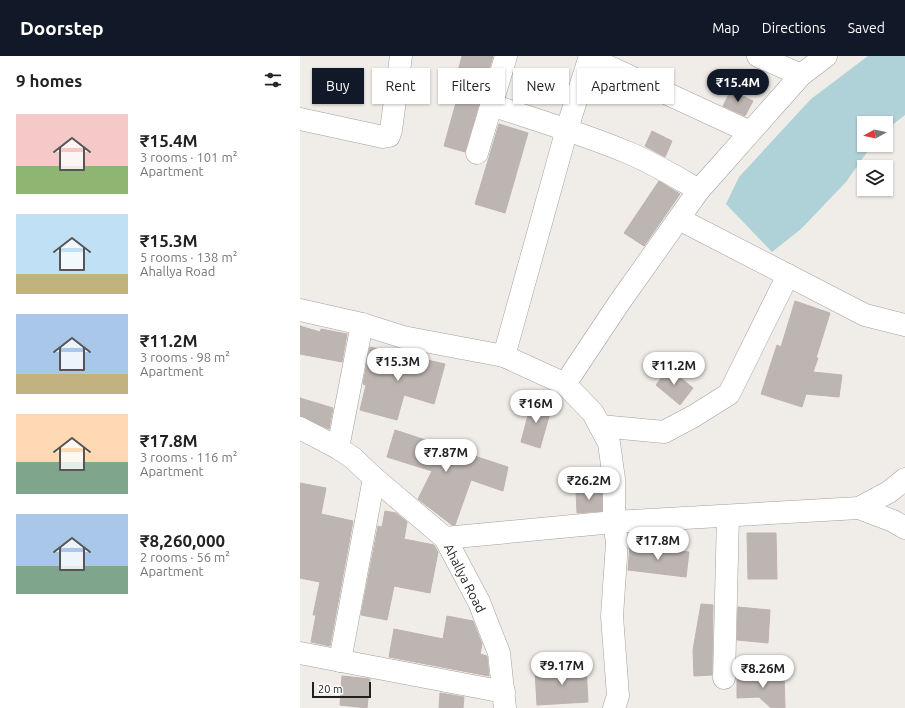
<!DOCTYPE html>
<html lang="en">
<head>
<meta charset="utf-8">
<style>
  :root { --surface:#fff; --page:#f6f6f6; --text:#222; --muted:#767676; --accent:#111827 }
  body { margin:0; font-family:Ubuntu,sans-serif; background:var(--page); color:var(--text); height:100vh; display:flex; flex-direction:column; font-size:15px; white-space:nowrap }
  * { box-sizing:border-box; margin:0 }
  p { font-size:13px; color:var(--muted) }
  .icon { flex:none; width:22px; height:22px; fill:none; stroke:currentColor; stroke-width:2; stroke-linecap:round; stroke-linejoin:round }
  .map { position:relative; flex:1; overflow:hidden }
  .drawer { display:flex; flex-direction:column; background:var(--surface); width:300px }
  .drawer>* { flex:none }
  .hud { position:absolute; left:12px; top:12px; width:380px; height:36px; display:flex; gap:8px }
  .needle { width:26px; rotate:262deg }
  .fabs { position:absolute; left:557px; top:60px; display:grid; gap:8px }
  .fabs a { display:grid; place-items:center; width:36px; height:36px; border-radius:0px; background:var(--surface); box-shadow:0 1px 3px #0004; font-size:20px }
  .scale { position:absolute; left:12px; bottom:10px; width:59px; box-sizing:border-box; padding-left:4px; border:2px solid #202020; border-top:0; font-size:11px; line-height:14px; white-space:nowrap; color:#202020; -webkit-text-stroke:3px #fff; paint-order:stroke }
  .price { position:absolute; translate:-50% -34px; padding:0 9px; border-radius:14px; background:#fff; color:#222; font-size:13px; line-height:26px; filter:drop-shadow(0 1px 2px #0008) }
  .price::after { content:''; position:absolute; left:50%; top:24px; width:12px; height:9px; margin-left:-6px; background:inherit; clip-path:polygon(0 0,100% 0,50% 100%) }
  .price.current { background:var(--accent); color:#fff }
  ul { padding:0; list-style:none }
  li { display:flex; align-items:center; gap:12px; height:100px; padding:0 16px }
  li span { display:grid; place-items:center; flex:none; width:112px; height:80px; border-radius:0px; color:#555 }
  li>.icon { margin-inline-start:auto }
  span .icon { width:48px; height:48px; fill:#fffc; stroke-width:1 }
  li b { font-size:17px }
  h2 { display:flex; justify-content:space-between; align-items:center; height:48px; padding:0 16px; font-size:17px }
  .tag { padding:0 14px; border-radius:0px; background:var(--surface); box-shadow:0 1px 3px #0004; font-size:14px; line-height:36px }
  .tag.current { background:var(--accent); color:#fff }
  header { display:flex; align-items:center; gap:24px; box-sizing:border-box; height:56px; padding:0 20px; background:var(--accent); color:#fff }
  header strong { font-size:19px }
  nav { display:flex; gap:22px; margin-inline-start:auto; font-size:14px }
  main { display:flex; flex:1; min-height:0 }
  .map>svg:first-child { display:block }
  .water { fill:#aed2d8 }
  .building { fill:#bdb5b1; stroke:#c0b3ac }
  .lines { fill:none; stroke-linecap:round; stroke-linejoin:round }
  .minor-casing { stroke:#a1a1a1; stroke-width:23 }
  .minor { stroke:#fff; stroke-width:22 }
  .labels { text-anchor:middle; stroke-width:3; stroke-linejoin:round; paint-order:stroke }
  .street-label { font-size:13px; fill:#202020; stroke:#fff }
</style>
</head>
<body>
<header>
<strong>Doorstep</strong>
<nav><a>Map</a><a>Directions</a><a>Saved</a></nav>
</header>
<main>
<section class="drawer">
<h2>9 homes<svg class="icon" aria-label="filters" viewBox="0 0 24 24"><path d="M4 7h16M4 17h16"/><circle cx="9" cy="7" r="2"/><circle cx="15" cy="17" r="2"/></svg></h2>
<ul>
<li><span style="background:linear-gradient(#f6c9c9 65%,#8fb573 0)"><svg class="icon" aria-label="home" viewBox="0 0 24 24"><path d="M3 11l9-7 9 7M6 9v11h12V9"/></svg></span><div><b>₹15.4M</b><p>3 rooms · 101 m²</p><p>Apartment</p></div></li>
<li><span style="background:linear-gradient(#bfe0f5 75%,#c2b280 0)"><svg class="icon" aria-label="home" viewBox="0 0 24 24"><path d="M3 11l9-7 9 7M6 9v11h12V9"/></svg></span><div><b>₹15.3M</b><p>5 rooms · 138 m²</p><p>Ahallya Road</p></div></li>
<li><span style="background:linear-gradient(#a9c7e8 75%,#c2b280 0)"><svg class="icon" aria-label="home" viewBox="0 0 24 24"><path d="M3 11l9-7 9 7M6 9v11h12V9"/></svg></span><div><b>₹11.2M</b><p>3 rooms · 98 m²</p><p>Apartment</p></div></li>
<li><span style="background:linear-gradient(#ffd9b3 60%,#7fa58c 0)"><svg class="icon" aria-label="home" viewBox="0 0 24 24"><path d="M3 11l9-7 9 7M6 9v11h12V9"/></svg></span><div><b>₹17.8M</b><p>3 rooms · 116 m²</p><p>Apartment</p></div></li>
<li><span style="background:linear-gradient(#a9c7e8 65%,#7fa58c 0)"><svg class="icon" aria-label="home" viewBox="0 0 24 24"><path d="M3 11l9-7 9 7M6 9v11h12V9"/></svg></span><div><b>₹8,260,000</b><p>2 rooms · 56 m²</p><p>Apartment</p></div></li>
</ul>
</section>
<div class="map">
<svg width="605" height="652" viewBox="0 0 605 652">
  <rect width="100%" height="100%" fill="#f0ece8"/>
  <path class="water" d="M 568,0 L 605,0 L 605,59 L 586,74 L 586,67 L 564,67 L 564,89 L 572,89 L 546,126 L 501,173 L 472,196 L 426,148 L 439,121 L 511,43 Z"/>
  <g class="building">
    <path d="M 162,0 L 193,0 L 165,96 L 144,90 L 160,32 L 154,30 Z"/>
    <path d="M 431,34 L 453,45 L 445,60 L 423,50 Z"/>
    <path d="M 199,68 L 228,77 L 205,157 L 175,148 Z"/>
    <path d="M 352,75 L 372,85 L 365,101 L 345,90 Z"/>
    <path d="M 359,125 L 380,138 L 344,190 L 324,177 Z"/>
    <path d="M 495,245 L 530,257 L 516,302 L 518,302 L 513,316 L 542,319 L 539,341 L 506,338 L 502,351 L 461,338 L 477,289 L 481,291 Z"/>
    <path d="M 0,270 L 20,276 L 21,273 L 47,278 L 42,306 L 0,298 Z"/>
    <path d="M 70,291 L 145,308 L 134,348 L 104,339 L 97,364 L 60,354 L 66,329 L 63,328 Z"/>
    <path d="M 369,312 L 393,332 L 380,349 L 356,329 Z"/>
    <path d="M 0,342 L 33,352 L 29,373 L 0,360 Z"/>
    <path d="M 232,344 L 252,350 L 240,392 L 221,386 Z"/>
    <path d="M 95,374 L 208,411 L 203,435 L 171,424 L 155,469 L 152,469 L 118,443 L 132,415 L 87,401 Z"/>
    <path d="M 0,427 L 26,432 L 21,458 L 53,465 L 30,590 L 11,586 L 16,559 L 13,559 L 20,526 L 0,522 Z"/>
    <path d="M 302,433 L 302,455 L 277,457 L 276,434 Z"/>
    <path d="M 85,455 L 96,457 L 107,466 L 104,483 L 134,489 L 138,496 L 130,537 L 94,530 L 87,564 L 61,559 L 78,470 L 82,471 Z"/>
    <path d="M 447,477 L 476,477 L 477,523 L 448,523 Z"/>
    <path d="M 330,489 L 389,496 L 386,521 L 328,514 Z"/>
    <path d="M 401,548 L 413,549 L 412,619 L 394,620 L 393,594 Z"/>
    <path d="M 438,551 L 470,554 L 468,587 L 437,584 Z"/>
    <path d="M 147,560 L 173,565 L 182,588 L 180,598 L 187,600 L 189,620 L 89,601 L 94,573 L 143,583 Z"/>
    <path d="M 286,610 L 288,646 L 237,649 L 235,614 Z"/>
    <path d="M 484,618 L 485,652 L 471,652 L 459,641 L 437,642 L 437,621 Z"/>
    <path d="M 42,620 L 70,623 L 67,652 L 40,649 Z"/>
    <path d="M 140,637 L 164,641 L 163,652 L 139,652 Z"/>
  </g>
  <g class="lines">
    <g class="minor-casing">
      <g id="minor">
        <path d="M 458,0 L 501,19"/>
        <path d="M 290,2 L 450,76"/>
        <path d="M 191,49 C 237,64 284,78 329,97 C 353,107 376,121 399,134"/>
        <path d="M 0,63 L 83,81 L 89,80 L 91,74 L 101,0"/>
        <path d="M 177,97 L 206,0"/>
        <path d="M 379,163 L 565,259 L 605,269"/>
        <path d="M 0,254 L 62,268 L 103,281 L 204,300 L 265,328 L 293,357 L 309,387 L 314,423 L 314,466 L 317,487 L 312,560 L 318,640 L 314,652"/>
        <path d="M 204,300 L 267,73 L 290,0"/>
        <path d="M 265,328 L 319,247 L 399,134 L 501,19 L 526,0"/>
        <path d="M 300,370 L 364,376 L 394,360 L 429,338 L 488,219"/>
        <path d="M 0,372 L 38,392 L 53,402 L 74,422 L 145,482 L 179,546 L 199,597 L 205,652"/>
        <path d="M 38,392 L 62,268"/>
        <path d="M 559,452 L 593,465 L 605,472"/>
        <path d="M 145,482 L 314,466 L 559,452 L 589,436 L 605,423"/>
        <path d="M 0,597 L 204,636"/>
        <path d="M 40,605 L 74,422"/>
        <path d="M 424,622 L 428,460"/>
      </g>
    </g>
    <use href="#minor" class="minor"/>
  </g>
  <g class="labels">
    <g class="street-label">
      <text transform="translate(165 522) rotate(63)" y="5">Ahallya Road</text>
    </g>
  </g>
</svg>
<div class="fabs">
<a><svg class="needle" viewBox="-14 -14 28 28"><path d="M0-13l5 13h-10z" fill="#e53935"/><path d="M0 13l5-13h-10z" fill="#767676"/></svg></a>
<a><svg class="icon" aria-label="layers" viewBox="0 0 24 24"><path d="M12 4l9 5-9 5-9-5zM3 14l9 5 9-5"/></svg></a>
</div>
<div class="scale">20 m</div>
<b class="price current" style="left:438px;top:47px">₹15.4M</b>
<b class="price" style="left:98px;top:326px">₹15.3M</b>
<b class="price" style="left:374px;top:330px">₹11.2M</b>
<b class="price" style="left:236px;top:368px">₹16M</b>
<b class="price" style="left:146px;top:417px">₹7.87M</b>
<b class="price" style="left:289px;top:445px">₹26.2M</b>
<b class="price" style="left:358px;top:505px">₹17.8M</b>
<b class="price" style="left:262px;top:630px">₹9.17M</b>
<b class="price" style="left:463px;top:633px">₹8.26M</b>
<div class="hud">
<a class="tag current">Buy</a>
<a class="tag">Rent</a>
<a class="tag">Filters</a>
<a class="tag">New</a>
<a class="tag">Apartment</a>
</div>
</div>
</main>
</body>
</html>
